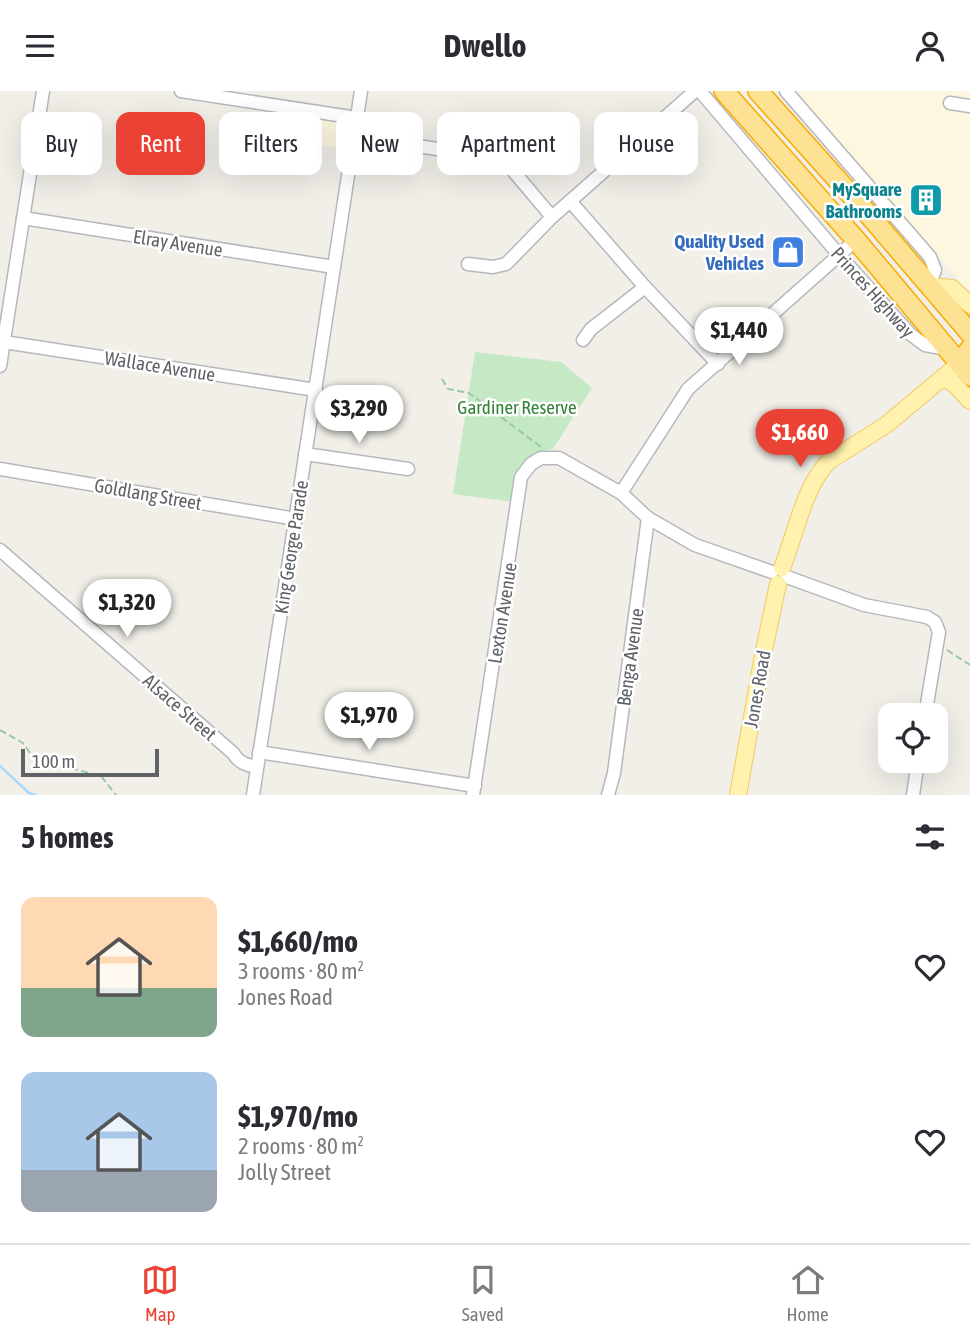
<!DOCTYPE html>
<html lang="en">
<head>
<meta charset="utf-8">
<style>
  :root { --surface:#fff; --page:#f7f7f7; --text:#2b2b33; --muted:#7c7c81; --line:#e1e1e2; --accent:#ea4335 }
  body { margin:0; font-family:"Asap Condensed",sans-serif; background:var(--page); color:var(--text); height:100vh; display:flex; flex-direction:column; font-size:26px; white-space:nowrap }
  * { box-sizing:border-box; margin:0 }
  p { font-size:23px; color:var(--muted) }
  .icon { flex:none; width:38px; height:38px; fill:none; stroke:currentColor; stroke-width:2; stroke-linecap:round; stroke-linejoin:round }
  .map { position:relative; height:704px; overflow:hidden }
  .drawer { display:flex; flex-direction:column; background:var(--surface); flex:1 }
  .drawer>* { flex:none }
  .top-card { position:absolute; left:21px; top:21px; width:929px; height:63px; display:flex; gap:14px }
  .fabs { position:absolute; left:878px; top:612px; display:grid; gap:14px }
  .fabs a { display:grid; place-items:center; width:70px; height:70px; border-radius:14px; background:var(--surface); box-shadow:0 7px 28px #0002; font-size:35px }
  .scale { position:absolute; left:21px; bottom:18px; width:138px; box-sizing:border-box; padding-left:7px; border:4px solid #5f6368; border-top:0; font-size:19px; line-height:24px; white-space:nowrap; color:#5f6368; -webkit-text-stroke:5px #fff; paint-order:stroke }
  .price { position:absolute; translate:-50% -60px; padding:0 16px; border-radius:24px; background:#fff; color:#222; font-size:23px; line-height:46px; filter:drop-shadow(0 2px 4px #0008) }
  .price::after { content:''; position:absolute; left:50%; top:42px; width:21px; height:16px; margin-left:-10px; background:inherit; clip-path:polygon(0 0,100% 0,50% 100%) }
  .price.current { background:var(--accent); color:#fff }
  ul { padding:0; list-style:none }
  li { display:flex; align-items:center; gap:21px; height:175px; padding:0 21px }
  li span { display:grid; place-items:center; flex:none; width:196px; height:140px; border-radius:14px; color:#555 }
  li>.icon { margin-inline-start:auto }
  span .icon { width:84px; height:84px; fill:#fffc; stroke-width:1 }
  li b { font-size:30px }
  h2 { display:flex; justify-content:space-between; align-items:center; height:84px; padding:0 21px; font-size:30px }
  .pill { padding:0 24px; border-radius:14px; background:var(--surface); box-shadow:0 7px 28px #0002; font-size:24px; line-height:63px }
  .pill.current { background:var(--accent); color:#fff }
  header { display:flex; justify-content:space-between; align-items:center; height:91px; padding:0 21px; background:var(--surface); font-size:32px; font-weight:700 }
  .tab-bar { display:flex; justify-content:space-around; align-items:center; height:98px; border-top:2px solid var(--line); background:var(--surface); font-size:19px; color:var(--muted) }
  .tab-bar a { display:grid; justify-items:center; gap:4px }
  .tab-bar .current { color:var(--accent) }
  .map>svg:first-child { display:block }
  .commercial { fill:#fef7e0 }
  .green { fill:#c5e8c5 }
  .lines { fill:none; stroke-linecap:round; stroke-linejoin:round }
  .stream { stroke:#aadaff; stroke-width:2.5 }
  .minor-casing { stroke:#b5b8bc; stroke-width:15 }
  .major-casing { stroke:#f2c960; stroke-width:18 }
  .highway-casing { stroke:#f9ab00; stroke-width:22 }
  .path { stroke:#9cc7a9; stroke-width:2; stroke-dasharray:7 3.5; stroke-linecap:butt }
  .minor { stroke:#fff; stroke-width:12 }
  .major { stroke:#fff2af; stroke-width:16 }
  .highway { stroke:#fde293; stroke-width:19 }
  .labels { text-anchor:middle; stroke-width:5; stroke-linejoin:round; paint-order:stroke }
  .culture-label { font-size:19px; font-weight:bold; fill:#0d838f; stroke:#fff; text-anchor:end }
  .shop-label { font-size:19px; font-weight:bold; fill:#366cbe; stroke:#fff; text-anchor:end }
  .street-label { font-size:19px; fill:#5f6368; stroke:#fff }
  .park-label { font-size:19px; fill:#348238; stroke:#fff }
</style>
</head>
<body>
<header><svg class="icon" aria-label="menu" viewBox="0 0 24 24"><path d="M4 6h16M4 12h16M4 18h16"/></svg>Dwello<svg class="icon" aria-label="person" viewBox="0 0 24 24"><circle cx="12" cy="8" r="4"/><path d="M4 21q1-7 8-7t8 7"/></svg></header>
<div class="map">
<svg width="970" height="704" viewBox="0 0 970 704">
  <rect width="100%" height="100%" fill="#f1efe8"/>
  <g class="commercial">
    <path d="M 791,0 L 970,0 L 970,201 L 927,153 Z"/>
    <path d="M 284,20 L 352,31 L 348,58 L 280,47 Z"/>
  </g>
  <path class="green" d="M 475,261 L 561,271 L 592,297 L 553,358 C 523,361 519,386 514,411 L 453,403 Z"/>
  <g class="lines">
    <path class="stream" d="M 0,675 L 29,702 L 36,704"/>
    <g class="minor-casing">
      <g id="minor">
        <path d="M 181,0 L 357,27"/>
        <path d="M 700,0 L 839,164 L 910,243 L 925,254 L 947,258"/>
        <path d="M 786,0 L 930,166 L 935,179 L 929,195"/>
        <path d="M 950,12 L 970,15"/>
        <path d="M 355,45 L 494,67 L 509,75 L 552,126"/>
        <path d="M 570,110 L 645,196 L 718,273"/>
        <path d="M 23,127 L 334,176"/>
        <path d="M 468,173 L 493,176 L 506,173 L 552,126 L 695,0"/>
        <path d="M 583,249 L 591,238 L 645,196"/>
        <path d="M 4,251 L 316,299"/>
        <path d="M 0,275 L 43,0"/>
        <path d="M 305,363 L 408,378"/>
        <path d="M 0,378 L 296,428"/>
        <path d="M 621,402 L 688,298 L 856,149"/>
        <path d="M 0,459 L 233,662 C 239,672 246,674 257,676"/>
        <path d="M 787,486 L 864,514 L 927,526 L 935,531 L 939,541 L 925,625"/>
        <path d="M 259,661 L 475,695"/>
        <path d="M 253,704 L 361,0"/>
        <path d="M 473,704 L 521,386 L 531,373 L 541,367 L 559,367 L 621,402 L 648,427 L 695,454 L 772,481"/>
        <path d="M 608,704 L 614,682 L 648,427"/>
        <path d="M 913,704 L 918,670"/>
      </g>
    </g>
    <g class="major-casing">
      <g id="major">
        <path d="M 929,195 L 952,197 L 970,214"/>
        <path d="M 943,287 L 953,292 L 970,310"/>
        <path d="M 782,477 C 796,443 803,397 829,370 L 886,334 L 959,273"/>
        <path d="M 738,704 L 763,564 L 778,493"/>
      </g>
    </g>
    <g class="highway-casing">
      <g id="highway">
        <path d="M 724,0 L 856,149 L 970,285"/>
        <path d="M 758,0 L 869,124 L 970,242"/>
        <path d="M 959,273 L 970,258"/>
      </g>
    </g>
    <g class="path">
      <path d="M 442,288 L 448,298 L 469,302 L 541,356"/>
      <path d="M 947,559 L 970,574"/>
      <path d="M 0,639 L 23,652 L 33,666 L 50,675 L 66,676 L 101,685 L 116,704"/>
    </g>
    <use href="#minor" class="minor"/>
    <use href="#major" class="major"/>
    <use href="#highway" class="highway"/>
  </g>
  <defs>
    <g id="building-square" transform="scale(1.75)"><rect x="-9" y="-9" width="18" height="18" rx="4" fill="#0f9aa8" stroke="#fff"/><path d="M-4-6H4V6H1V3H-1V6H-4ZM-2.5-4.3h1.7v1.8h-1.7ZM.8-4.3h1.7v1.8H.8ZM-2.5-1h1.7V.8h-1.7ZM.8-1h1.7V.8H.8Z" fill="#fff"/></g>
    <g id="shop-square" transform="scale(1.75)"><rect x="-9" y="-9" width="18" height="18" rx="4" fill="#3f7fe0" stroke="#fff"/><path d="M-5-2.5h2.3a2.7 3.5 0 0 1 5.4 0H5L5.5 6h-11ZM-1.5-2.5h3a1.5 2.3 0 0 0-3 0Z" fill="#fff"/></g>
  </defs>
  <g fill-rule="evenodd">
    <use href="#building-square" x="926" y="109"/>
    <use href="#shop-square" x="788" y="161"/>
  </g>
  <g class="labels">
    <g class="culture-label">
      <text x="902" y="105">MySquare<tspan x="902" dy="22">Bathrooms</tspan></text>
    </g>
    <g class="shop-label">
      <text x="764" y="157">Quality Used<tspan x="764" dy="22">Vehicles</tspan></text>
    </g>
    <g class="street-label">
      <text transform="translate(178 152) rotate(9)" y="7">Elray Avenue</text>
      <text transform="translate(873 201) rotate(48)" y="7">Princes Highway</text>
      <text transform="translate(160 275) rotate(9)" y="7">Wallace Avenue</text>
      <text transform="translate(148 403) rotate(10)" y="7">Goldlang Street</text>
      <text transform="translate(291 456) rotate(-81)" y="7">King George Parade</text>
      <text transform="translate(502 522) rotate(-81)" y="7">Lexton Avenue</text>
      <text transform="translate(630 566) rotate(-82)" y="7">Benga Avenue</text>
      <text transform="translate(757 598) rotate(-80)" y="7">Jones Road</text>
      <text transform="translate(180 616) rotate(41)" y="7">Alsace Street</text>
    </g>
    <g class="park-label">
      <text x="517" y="323">Gardiner Reserve</text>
    </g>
  </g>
</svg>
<div class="fabs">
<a><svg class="icon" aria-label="locate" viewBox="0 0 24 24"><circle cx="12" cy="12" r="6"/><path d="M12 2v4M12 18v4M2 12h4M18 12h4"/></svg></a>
</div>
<div class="scale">100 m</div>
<b class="price" style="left:739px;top:276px">$1,440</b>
<b class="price" style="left:359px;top:354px">$3,290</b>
<b class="price current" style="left:800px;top:378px">$1,660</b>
<b class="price" style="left:127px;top:548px">$1,320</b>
<b class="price" style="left:369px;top:661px">$1,970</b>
<div class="top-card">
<a class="pill">Buy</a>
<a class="pill current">Rent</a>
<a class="pill">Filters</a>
<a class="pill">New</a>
<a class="pill">Apartment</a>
<a class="pill">House</a>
</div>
</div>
<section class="drawer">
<h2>5 homes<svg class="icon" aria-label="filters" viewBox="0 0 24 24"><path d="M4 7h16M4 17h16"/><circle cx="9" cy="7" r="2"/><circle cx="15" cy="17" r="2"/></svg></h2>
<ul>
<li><span style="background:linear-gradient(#ffd9b3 65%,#7fa58c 0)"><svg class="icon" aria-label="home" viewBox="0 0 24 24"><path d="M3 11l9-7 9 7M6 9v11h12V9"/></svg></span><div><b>$1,660/mo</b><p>3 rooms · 80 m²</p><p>Jones Road</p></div><svg class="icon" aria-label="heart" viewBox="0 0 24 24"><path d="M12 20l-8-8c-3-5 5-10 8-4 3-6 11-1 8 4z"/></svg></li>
<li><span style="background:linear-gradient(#a9c7e8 70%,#9aa5b1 0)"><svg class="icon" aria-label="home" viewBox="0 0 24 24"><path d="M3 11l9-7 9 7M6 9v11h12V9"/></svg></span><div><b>$1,970/mo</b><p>2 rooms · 80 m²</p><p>Jolly Street</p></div><svg class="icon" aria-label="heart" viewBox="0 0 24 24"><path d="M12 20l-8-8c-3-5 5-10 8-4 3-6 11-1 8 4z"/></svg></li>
</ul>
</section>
<nav class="tab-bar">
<a class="current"><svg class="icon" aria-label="map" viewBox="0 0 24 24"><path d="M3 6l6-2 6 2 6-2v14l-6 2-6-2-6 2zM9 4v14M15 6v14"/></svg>Map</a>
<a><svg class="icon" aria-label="saved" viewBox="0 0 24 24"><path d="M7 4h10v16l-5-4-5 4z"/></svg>Saved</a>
<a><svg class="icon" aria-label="home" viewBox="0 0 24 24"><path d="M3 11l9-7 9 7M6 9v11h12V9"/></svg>Home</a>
</nav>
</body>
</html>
